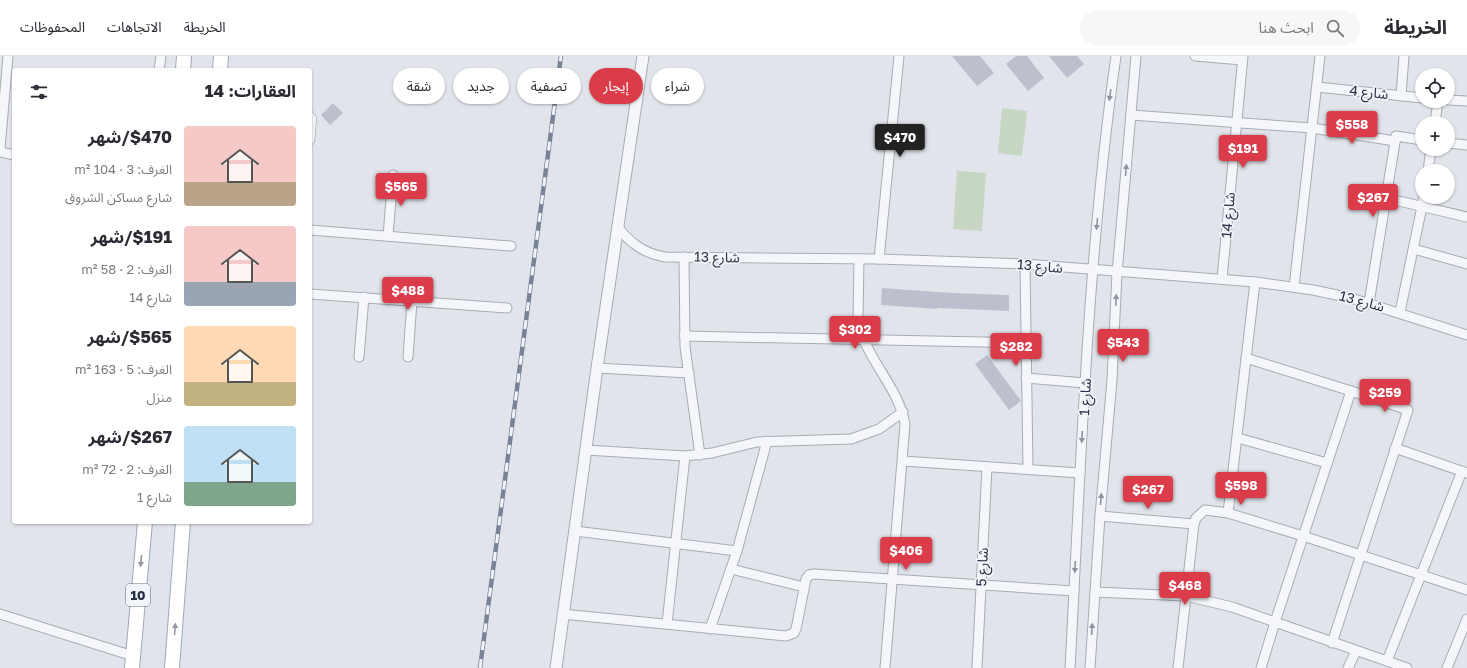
<!DOCTYPE html>
<html lang="ar">
<head>
<meta charset="utf-8">
<style>
  :root { --surface:#fff; --page:#f7f7f7; --text:#2b2b33; --muted:#7c7c81; --line:#e1e1e2; --accent:#dc3b49 }
  body { margin:0; font-family:"Golos Text","Noto Sans Arabic",sans-serif; background:var(--page); color:var(--text); direction:rtl; height:100vh; display:flex; flex-direction:column; font-size:15px; white-space:nowrap }
  * { box-sizing:border-box; margin:0 }
  p { font-size:13px; color:var(--muted) }
  .icon { flex:none; width:22px; height:22px; fill:none; stroke:currentColor; stroke-width:2; stroke-linecap:round; stroke-linejoin:round }
  .map { position:relative; flex:1; overflow:hidden; direction:ltr }
  .sheet { position:absolute; left:12px; top:12px; width:300px; height:456px; display:flex; flex-direction:column; background:var(--surface); border-radius:4px; box-shadow:0 1px 3px #0004; direction:rtl }
  .sheet>* { flex:none }
  .top-card { position:absolute; left:324px; top:12px; width:380px; height:36px; direction:rtl; display:flex; gap:8px }
  .controls { position:absolute; left:1415px; top:12px; display:grid; gap:8px }
  .controls a { display:grid; place-items:center; width:40px; height:40px; border-radius:50%; background:var(--surface); box-shadow:0 1px 3px #0004; font-size:20px }
  .price { position:absolute; translate:-50% -34px; padding:0 9px; border-radius:4px; background:var(--accent); color:#fff; font-size:13px; line-height:26px; filter:drop-shadow(0 1px 2px #0008) }
  .price::after { content:''; position:absolute; left:50%; top:24px; width:12px; height:9px; margin-left:-6px; background:inherit; clip-path:polygon(0 0,100% 0,50% 100%) }
  .price.active { background:#222; color:#fff }
  ul { padding:0; list-style:none }
  li { display:flex; align-items:center; gap:12px; height:100px; padding:0 16px }
  li span { display:grid; place-items:center; flex:none; width:112px; height:80px; border-radius:4px; color:#555 }
  li>.icon { margin-inline-start:auto }
  span .icon { width:48px; height:48px; fill:#fffc; stroke-width:1 }
  li b { font-size:17px }
  h2 { display:flex; justify-content:space-between; align-items:center; height:48px; padding:0 16px; font-size:17px }
  .tag { padding:0 14px; border-radius:18px; background:var(--surface); box-shadow:0 1px 3px #0004; font-size:14px; line-height:36px }
  .tag.active { background:var(--accent); color:#fff }
  header { display:flex; align-items:center; gap:24px; box-sizing:border-box; height:56px; padding:0 20px; background:var(--surface); border-bottom:1px solid var(--line) }
  header strong { font-size:19px }
  nav { display:flex; gap:22px; margin-inline-start:auto; font-size:14px }
  .search { width:280px; height:36px; background:var(--page); display:flex; align-items:center; gap:10px; box-sizing:border-box; padding:0 14px; border-radius:22px; color:var(--muted); font-size:15px }
  .map>svg:first-child { display:block }
  .green { fill:#c6d6c2 }
  .building { fill:#bbc0cc }
  .lines { fill:none; stroke-linecap:round; stroke-linejoin:round }
  .service-casing { stroke:#a6abb6; stroke-width:6 }
  .minor-casing { stroke:#a6abb6; stroke-width:11 }
  .tertiary-casing { stroke:#a6abb6; stroke-width:13 }
  .primary-casing { stroke:#9fa8b8; stroke-width:16 }
  .service { stroke:#f5f6f9; stroke-width:4.5 }
  .minor { stroke:#f5f6f9; stroke-width:9 }
  .tertiary { stroke:#f5f6f9; stroke-width:11 }
  .primary { stroke:#fff; stroke-width:14 }
  .rail-casing { stroke:#798397; stroke-width:4.5 }
  .rail { stroke:#f1f4f8; stroke-width:3; stroke-dasharray:9; stroke-linecap:butt }
  .oneway { fill:#8e949f }
  .oneway2 { fill:#9498a2 }
  .labels { text-anchor:middle; stroke-width:3.5; stroke-linejoin:round; paint-order:stroke }
  .shield { fill:#f1f4f8; stroke:#646c7b; stroke-width:1 }
  .shield-label { font-size:13px; font-weight:bold; fill:#283145 }
  .street-label { font-size:14px; fill:#283145; stroke:#f1f4f8 }
</style>
</head>
<body>
<header>
<strong>الخريطة</strong>
<div class="search"><svg class="icon" aria-label="search" viewBox="0 0 24 24"><circle cx="10" cy="10" r="6"/><path d="M15 15l6 6"/></svg>ابحث هنا</div>
<nav><a>الخريطة</a><a>الاتجاهات</a><a>المحفوظات</a></nav>
</header>
<div class="map">
<svg width="1467" height="612" viewBox="0 0 1467 612">
  <rect width="100%" height="100%" fill="#e1e5eb"/>
  <g class="green">
    <path d="M 1002,52 L 1027,55 L 1022,100 L 998,97 Z"/>
    <path d="M 957,115 L 986,117 L 982,175 L 953,173 Z"/>
  </g>
  <g class="building">
    <path d="M 952,0 L 980,0 L 994,17 L 977,30 Z"/>
    <path d="M 1016,0 L 1027,0 L 1044,22 L 1028,35 L 1006,8 Z"/>
    <path d="M 1049,0 L 1077,0 L 1084,8 L 1067,22 Z"/>
    <path d="M 333,47 L 343,57 L 330,69 L 321,59 Z"/>
    <path d="M 882,232 L 951,237 L 1009,239 L 1009,255 L 937,252 L 937,253 L 881,249 Z"/>
    <path d="M 987,299 L 1021,345 L 1009,354 L 975,308 Z"/>
  </g>
  <g class="lines">
    <g class="service-casing">
      <path id="service" d="M 310,57 L 314,62 L 312,85 L 310,87"/>
    </g>
    <g class="minor-casing">
      <g id="minor">
        <path d="M 1195,0 L 1242,4"/>
        <path d="M 159,14 L 161,0"/>
        <path d="M 1317,31 L 1422,42"/>
        <path d="M 1401,40 L 1404,0"/>
        <path d="M 1448,44 L 1467,45"/>
        <path d="M 1131,59 L 1312,72 L 1395,85"/>
        <path d="M 1435,67 L 1438,45"/>
        <path d="M 1448,87 L 1467,89"/>
        <path d="M 0,93 L 8,0"/>
        <path d="M 0,96 L 14,99"/>
        <path d="M 1428,115 L 1431,93"/>
        <path d="M 1386,142 L 1467,161"/>
        <path d="M 617,170 C 630,187 643,197 665,201 L 879,203 L 1025,208 L 1255,226 L 1313,234 L 1351,242 L 1467,279"/>
        <path d="M 310,174 L 511,190"/>
        <path d="M 388,180 L 393,119"/>
        <path d="M 1414,193 L 1467,208"/>
        <path d="M 684,201 L 685,291 L 700,399"/>
        <path d="M 859,203 L 858,264 C 865,303 898,329 905,368 L 885,612"/>
        <path d="M 879,203 L 899,0"/>
        <path d="M 1025,208 L 1028,413"/>
        <path d="M 1222,223 L 1243,0"/>
        <path d="M 1294,231 L 1320,0"/>
        <path d="M 310,238 L 507,252"/>
        <path d="M 1369,247 L 1396,80 L 1422,84"/>
        <path d="M 1400,256 L 1424,141"/>
        <path d="M 684,280 L 1026,287"/>
        <path d="M 359,301 L 364,241"/>
        <path d="M 408,301 L 412,245"/>
        <path d="M 597,312 L 689,317"/>
        <path d="M 1026,322 L 1085,327"/>
        <path d="M 1238,382 L 1327,407"/>
        <path d="M 1395,392 L 1467,417"/>
        <path d="M 586,394 L 685,400 L 712,397 L 757,386 L 851,383 L 879,373 L 903,356"/>
        <path d="M 903,405 L 1080,417"/>
        <path d="M 1228,457 L 1255,226"/>
        <path d="M 1100,460 L 1194,468"/>
        <path d="M 575,475 L 737,495"/>
        <path d="M 731,513 L 804,531"/>
        <path d="M 1095,536 L 1186,540 L 1232,551 L 1275,566 L 1351,335 L 1246,302"/>
        <path d="M 0,558 L 133,600"/>
        <path d="M 562,558 L 786,580 L 794,577 L 796,573 L 806,523 L 809,519 L 814,518 L 1074,535"/>
        <path d="M 667,568 L 685,400"/>
        <path d="M 710,573 L 737,495 L 767,385"/>
        <path d="M 1332,587 L 1408,354 L 1351,335"/>
        <path d="M 1387,605 L 1462,415"/>
        <path d="M 977,612 L 987,411"/>
        <path d="M 1070,612 C 1081,408 1087,203 1116,0"/>
        <path d="M 1090,612 L 1100,460 L 1112,324 L 1117,217 L 1136,0"/>
        <path d="M 1178,612 L 1194,468 L 1196,462 L 1205,454 L 1228,457 L 1303,480 L 1467,534"/>
        <path d="M 1261,612 L 1275,566 L 1407,612"/>
        <path d="M 1348,612 L 1356,595"/>
        <path d="M 1447,612 L 1467,563"/>
      </g>
    </g>
    <g class="tertiary-casing">
      <path id="tertiary" d="M 556,612 L 597,312 L 643,0"/>
    </g>
    <g class="primary-casing">
      <g id="primary">
        <path d="M 183,14 L 184,0"/>
        <path d="M 220,14 L 221,0"/>
        <path d="M 132,612 L 145,466"/>
        <path d="M 172,612 L 183,466"/>
      </g>
    </g>
    <use href="#service" class="service"/>
    <use href="#minor" class="minor"/>
    <use href="#tertiary" class="tertiary"/>
    <use href="#primary" class="primary"/>
    <g class="rail-casing">
      <path id="rail" d="M 480,612 L 561,0"/>
    </g>
    <use href="#rail" class="rail"/>
  </g>
  <defs><path id="oneway-solid" d="M-6-.8H1V-3.2L6.5 0L1 3.2V.8H-6Z"/></defs>
  <g class="oneway">
    <use href="#oneway-solid" transform="translate(1110 39) rotate(98)"/>
    <use href="#oneway-solid" transform="translate(1126 114) rotate(-85)"/>
    <use href="#oneway-solid" transform="translate(1097 168) rotate(95)"/>
    <use href="#oneway-solid" transform="translate(1116 244) rotate(-87)"/>
    <use href="#oneway-solid" transform="translate(1082 381) rotate(93)"/>
    <use href="#oneway-solid" transform="translate(1101 443) rotate(-85)"/>
    <use href="#oneway-solid" transform="translate(1075 511) rotate(93)"/>
    <use href="#oneway-solid" transform="translate(1092 573) rotate(-86)"/>
  </g>
  <g class="oneway2">
    <use href="#oneway-solid" transform="translate(141 505) rotate(95)"/>
    <use href="#oneway-solid" transform="translate(175 573) rotate(-86)"/>
  </g>
  <g class="labels">
    <rect class="shield" x="126" y="528" width="24" height="22" rx="3"/>
    <g class="shield-label">
      <text x="138" y="544">10</text>
    </g>
    <g class="street-label">
      <text transform="translate(1369 36) rotate(6)" y="5">شارع 4</text>
      <text transform="translate(1228 159) rotate(-85)" y="5">شارع 14</text>
      <text transform="translate(717 201) rotate(1)" y="5">شارع 13</text>
      <text transform="translate(1040 210) rotate(5)" y="5">شارع 13</text>
      <text transform="translate(1362 245) rotate(15)" y="5">شارع 13</text>
      <text transform="translate(1085 341) rotate(-87)" y="5">شارع 1</text>
      <text transform="translate(982 511) rotate(-87)" y="5">شارع 5</text>
    </g>
  </g>
</svg>
<div class="controls">
<a><svg class="icon" aria-label="locate" viewBox="0 0 24 24"><circle cx="12" cy="12" r="6"/><path d="M12 2v4M12 18v4M2 12h4M18 12h4"/></svg></a>
<a>+</a>
<a>−</a>
</div>
<b class="price" style="left:1352px;top:89px">$558</b>
<b class="price active" style="left:900px;top:102px">$470</b>
<b class="price" style="left:1243px;top:113px">$191</b>
<b class="price" style="left:401px;top:151px">$565</b>
<b class="price" style="left:1373px;top:162px">$267</b>
<b class="price" style="left:408px;top:255px">$488</b>
<b class="price" style="left:855px;top:294px">$302</b>
<b class="price" style="left:1123px;top:307px">$543</b>
<b class="price" style="left:1016px;top:311px">$282</b>
<b class="price" style="left:1385px;top:357px">$259</b>
<b class="price" style="left:1241px;top:450px">$598</b>
<b class="price" style="left:1148px;top:454px">$267</b>
<b class="price" style="left:906px;top:515px">$406</b>
<b class="price" style="left:1185px;top:550px">$468</b>
<div class="top-card">
<a class="tag">شراء</a>
<a class="tag active">إيجار</a>
<a class="tag">تصفية</a>
<a class="tag">جديد</a>
<a class="tag">شقة</a>
</div>
<section class="sheet">
<h2>العقارات: 14<svg class="icon" aria-label="filters" viewBox="0 0 24 24"><path d="M4 7h16M4 17h16"/><circle cx="9" cy="7" r="2"/><circle cx="15" cy="17" r="2"/></svg></h2>
<ul>
<li><span style="background:linear-gradient(#f6c9c9 70%,#b9a48a 0)"><svg class="icon" aria-label="home" viewBox="0 0 24 24"><path d="M3 11l9-7 9 7M6 9v11h12V9"/></svg></span><div><b>$470/شهر</b><p>الغرف: 3 · 104 m²</p><p>شارع مساكن الشروق</p></div></li>
<li><span style="background:linear-gradient(#f6c9c9 70%,#9aa5b1 0)"><svg class="icon" aria-label="home" viewBox="0 0 24 24"><path d="M3 11l9-7 9 7M6 9v11h12V9"/></svg></span><div><b>$191/شهر</b><p>الغرف: 2 · 58 m²</p><p>شارع 14</p></div></li>
<li><span style="background:linear-gradient(#ffd9b3 70%,#c2b280 0)"><svg class="icon" aria-label="home" viewBox="0 0 24 24"><path d="M3 11l9-7 9 7M6 9v11h12V9"/></svg></span><div><b>$565/شهر</b><p>الغرف: 5 · 163 m²</p><p>منزل</p></div></li>
<li><span style="background:linear-gradient(#bfe0f5 70%,#7fa58c 0)"><svg class="icon" aria-label="home" viewBox="0 0 24 24"><path d="M3 11l9-7 9 7M6 9v11h12V9"/></svg></span><div><b>$267/شهر</b><p>الغرف: 2 · 72 m²</p><p>شارع 1</p></div></li>
</ul>
</section>
</div>
</body>
</html>
